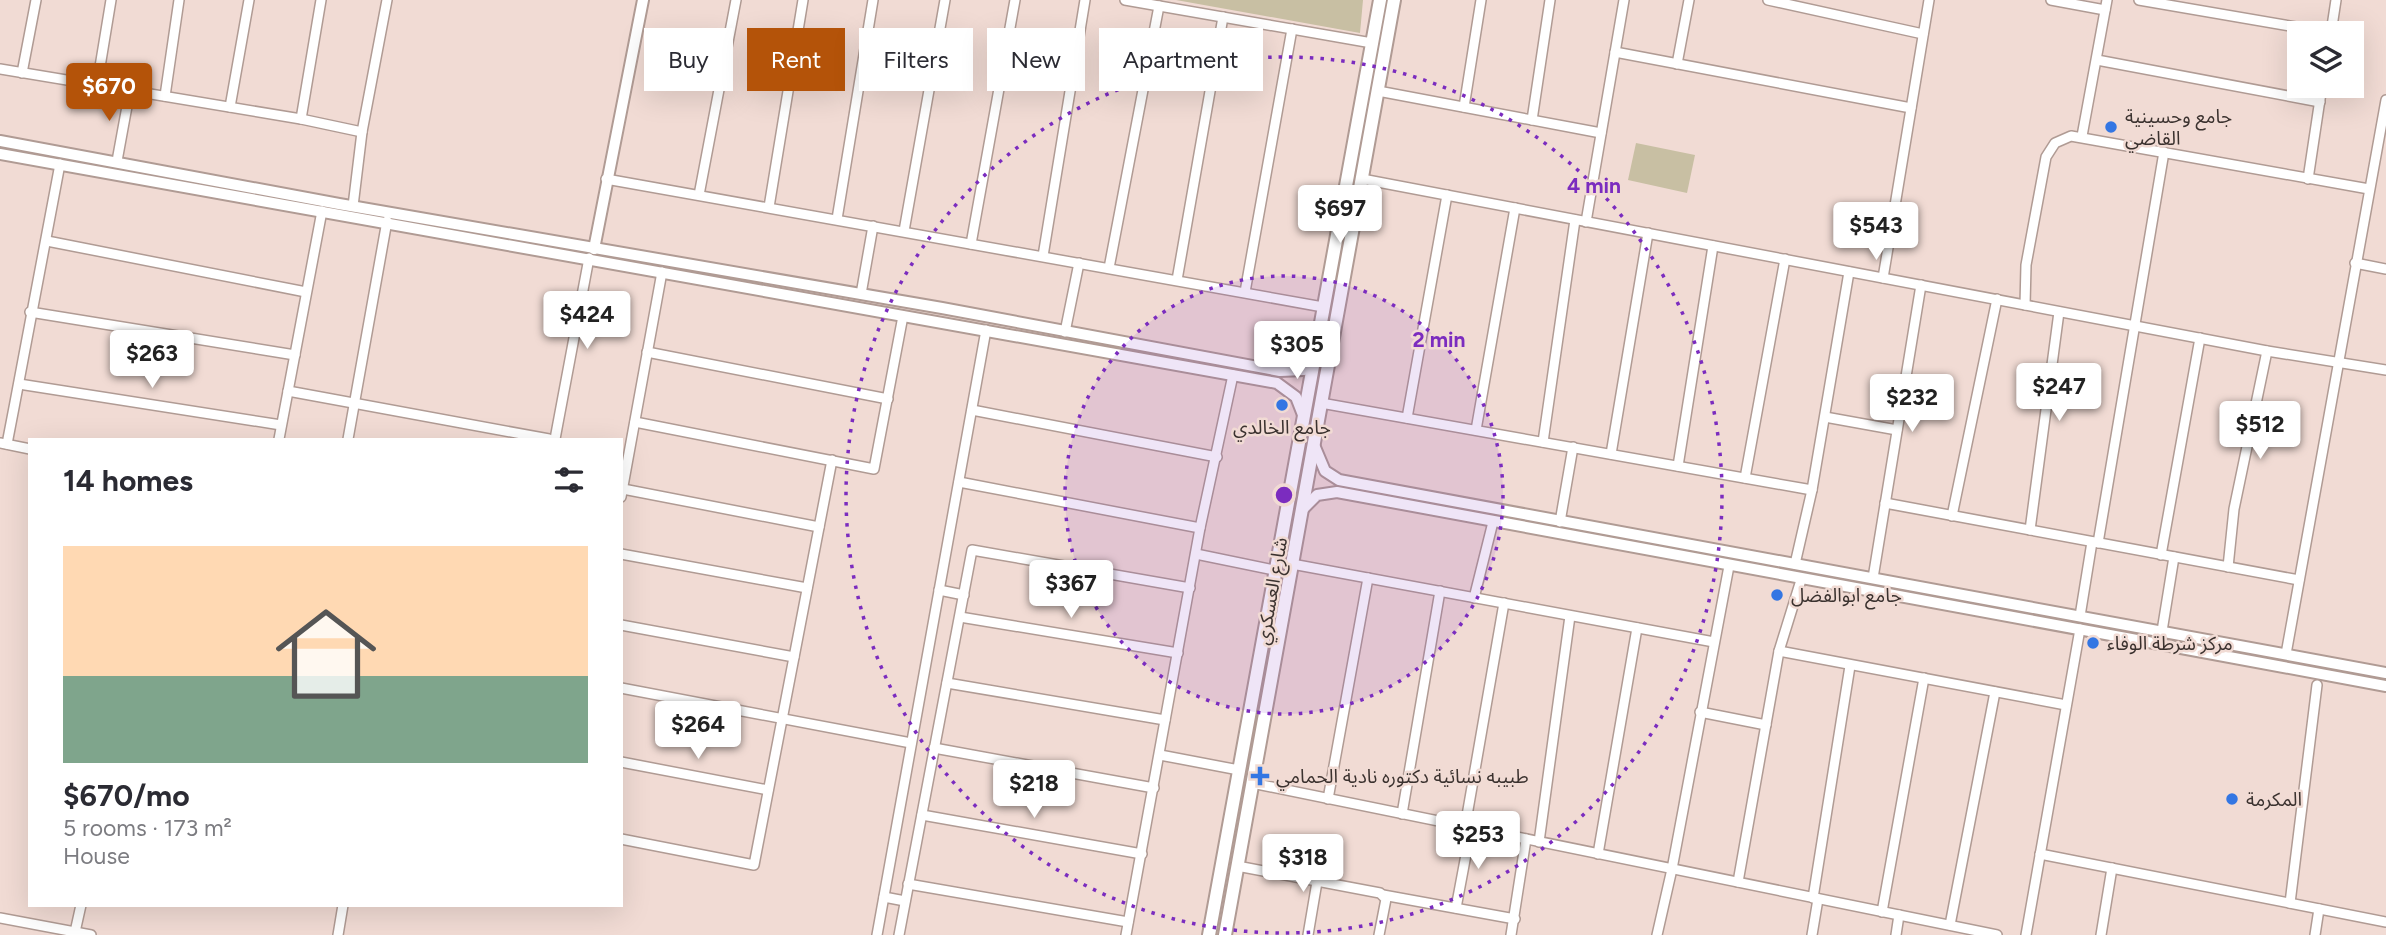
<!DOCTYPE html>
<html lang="en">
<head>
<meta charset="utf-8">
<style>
  :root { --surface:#fff; --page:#f2f2f3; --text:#2b2b33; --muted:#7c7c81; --line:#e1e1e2; --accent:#b45309 }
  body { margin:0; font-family:Figtree,"Noto Sans Arabic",sans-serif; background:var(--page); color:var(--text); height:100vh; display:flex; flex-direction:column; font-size:26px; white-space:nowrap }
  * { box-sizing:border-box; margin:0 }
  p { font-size:23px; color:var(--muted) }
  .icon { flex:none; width:38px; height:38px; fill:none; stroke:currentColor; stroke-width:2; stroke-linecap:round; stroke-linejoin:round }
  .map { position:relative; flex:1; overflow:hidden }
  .sheet { position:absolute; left:28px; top:438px; width:595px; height:469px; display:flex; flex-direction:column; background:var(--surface); border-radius:0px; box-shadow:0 7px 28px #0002 }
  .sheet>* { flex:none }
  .hud { position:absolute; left:644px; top:28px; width:665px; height:63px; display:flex; gap:14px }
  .buttons { position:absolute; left:2287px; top:21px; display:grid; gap:14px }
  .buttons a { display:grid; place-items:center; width:77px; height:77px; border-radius:0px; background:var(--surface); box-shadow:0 7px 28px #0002; font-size:35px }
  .price { position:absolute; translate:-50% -60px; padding:0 16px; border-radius:7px; background:#fff; color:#222; font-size:23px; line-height:46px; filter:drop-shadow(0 2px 4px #0008) }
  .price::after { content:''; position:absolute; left:50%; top:42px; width:21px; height:16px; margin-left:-10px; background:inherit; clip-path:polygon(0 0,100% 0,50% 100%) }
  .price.on { background:var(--accent); color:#fff }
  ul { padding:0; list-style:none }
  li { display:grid; align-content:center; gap:14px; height:371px; padding:0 35px }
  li+li { border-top:2px solid var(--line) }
  li span { display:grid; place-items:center; height:217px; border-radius:0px; color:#555 }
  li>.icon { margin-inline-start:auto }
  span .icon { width:126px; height:126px; fill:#fffc; stroke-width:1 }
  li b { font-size:30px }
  h2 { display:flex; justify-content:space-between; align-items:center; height:84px; padding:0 35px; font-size:30px }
  .tag { padding:0 24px; border-radius:0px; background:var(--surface); box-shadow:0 7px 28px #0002; font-size:24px; line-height:63px }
  .tag.on { background:var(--accent); color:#fff }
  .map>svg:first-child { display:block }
  .green { fill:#c8bfa3 }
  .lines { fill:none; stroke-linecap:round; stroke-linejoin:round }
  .minor-casing { stroke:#b09b94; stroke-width:12 }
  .tertiary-casing { stroke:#b09b94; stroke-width:14 }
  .secondary-casing { stroke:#b09b94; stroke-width:16 }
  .minor { stroke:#fff; stroke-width:9 }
  .tertiary { stroke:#fff; stroke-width:10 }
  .secondary { stroke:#fff; stroke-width:12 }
  .ring { fill:none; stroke:#7b2cbf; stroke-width:3.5; stroke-dasharray:3.5 7 }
  .poi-dot { fill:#3376e3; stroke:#f1dbd4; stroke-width:2.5 }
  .labels { text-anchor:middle; stroke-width:5; stroke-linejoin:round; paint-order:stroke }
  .poi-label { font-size:19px; fill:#3b322f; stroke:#f1dbd4; text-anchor:start }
  .street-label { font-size:19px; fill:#3b322f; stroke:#f1dbd4 }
  .centre { fill:#7b2cbf; stroke:#f1dbd4; stroke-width:3.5 }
  .ring-label { font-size:21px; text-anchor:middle; font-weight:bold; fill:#7b2cbf; stroke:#f1dbd4; stroke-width:5; stroke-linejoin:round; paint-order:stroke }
</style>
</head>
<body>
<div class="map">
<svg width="2386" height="935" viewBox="0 0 2386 935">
  <rect width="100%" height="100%" fill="#f1dbd4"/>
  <g class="green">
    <path d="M 1176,0 L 1363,0 L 1360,33 Z"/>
    <path d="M 1636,143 L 1695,155 L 1687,193 L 1628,180 Z"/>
  </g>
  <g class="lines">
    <g class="minor-casing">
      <g id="minor">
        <path d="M 1125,0 L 1372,43"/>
        <path d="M 1768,0 L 1923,34"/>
        <path d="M 2051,0 L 2105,10"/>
        <path d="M 2139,0 L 2331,33"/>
        <path d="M 2331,33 L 2336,0"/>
        <path d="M 1615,52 L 1911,108"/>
        <path d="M 2097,60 L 2320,102"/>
        <path d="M 1677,64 L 1689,0"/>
        <path d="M 0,69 L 301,119 L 362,132"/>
        <path d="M 22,73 L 36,0"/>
        <path d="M 97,85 L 111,0"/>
        <path d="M 1378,91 L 1601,133"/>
        <path d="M 165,96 L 179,0"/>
        <path d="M 230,107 L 249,0"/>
        <path d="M 1464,107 L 1481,0"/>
        <path d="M 301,119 L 321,0"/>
        <path d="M 1532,120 L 1550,0"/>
        <path d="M 2082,136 L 2107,0"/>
        <path d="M 117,161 L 130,90"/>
        <path d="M 606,179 L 1323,307"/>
        <path d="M 1362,179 L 2267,351 L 2386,370"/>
        <path d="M 2308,179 L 2322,86"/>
        <path d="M 699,195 L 736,0"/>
        <path d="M 353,206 L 362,132 L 387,0"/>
        <path d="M 769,207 L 803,0"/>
        <path d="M 837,219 L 873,0"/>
        <path d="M 1586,222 L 1624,0"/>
        <path d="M 904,231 L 945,0"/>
        <path d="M 47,241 L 306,292"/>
        <path d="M 971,244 L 1015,0"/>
        <path d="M 1043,256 L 1085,0"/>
        <path d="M 2355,263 L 2386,269"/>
        <path d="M 1109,268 L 1159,6"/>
        <path d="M 1883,278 L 1929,0"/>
        <path d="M 1177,280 L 1223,17"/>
        <path d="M 1245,292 L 1292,29"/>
        <path d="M 861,294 L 873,226"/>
        <path d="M 2025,305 L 2026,265 L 2046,157 L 2055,143 L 2071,136 L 2369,189"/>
        <path d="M 30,312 L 295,355"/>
        <path d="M 1065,332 L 1079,263"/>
        <path d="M 647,352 L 888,399"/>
        <path d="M 19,384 L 281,425"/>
        <path d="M 288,391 L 549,439"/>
        <path d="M 1321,403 L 1812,490"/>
        <path d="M 972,410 L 1217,457"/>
        <path d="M 1825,417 L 1897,430"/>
        <path d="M 1407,418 L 1447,195"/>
        <path d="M 635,422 L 874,469 L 903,316"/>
        <path d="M 1476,430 L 1515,208"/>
        <path d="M 279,439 L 322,211"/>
        <path d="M 348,439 L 387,221"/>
        <path d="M 555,439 L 589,258"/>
        <path d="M 1543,442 L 1575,220"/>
        <path d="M 0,443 L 30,449"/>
        <path d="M 7,444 C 25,351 42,258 60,164"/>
        <path d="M 1611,454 L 1648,233"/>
        <path d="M 1678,466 L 1713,246"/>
        <path d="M 1745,478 L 1785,259"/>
        <path d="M 959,482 L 1200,528"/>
        <path d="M 623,489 L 819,527"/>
        <path d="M 621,497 L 662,272"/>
        <path d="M 1885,503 L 2299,580"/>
        <path d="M 1952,516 L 1997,299"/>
        <path d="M 1560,522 L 1573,447"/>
        <path d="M 2030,530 L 2059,312"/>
        <path d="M 2098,543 L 2164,152"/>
        <path d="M 621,554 L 807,588"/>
        <path d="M 1196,554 L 1274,570"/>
        <path d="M 2161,555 L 2200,338"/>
        <path d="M 1292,564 L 1714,642"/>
        <path d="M 1795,564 L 1812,490 L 1849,272"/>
        <path d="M 2228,567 L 2234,509 L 2267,351"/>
        <path d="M 1873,578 L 1921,285"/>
        <path d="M 939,590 L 964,595"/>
        <path d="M 1474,598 L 1493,522"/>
        <path d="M 2080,616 L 2092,542"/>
        <path d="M 960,617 L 1178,653"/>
        <path d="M 621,625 L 794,657"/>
        <path d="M 2162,631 L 2174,557"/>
        <path d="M 1779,651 L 2066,705"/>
        <path d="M 2286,654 L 2386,100"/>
        <path d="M 947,683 L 1165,720"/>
        <path d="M 621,688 L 911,743"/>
        <path d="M 1700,712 L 1766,725"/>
        <path d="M 934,748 L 1154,788"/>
        <path d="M 1160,755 L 1239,770"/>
        <path d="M 621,762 L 768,790"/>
        <path d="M 1252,783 L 1997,935"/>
        <path d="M 1328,799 L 1368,578"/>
        <path d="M 1402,814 L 1440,591"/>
        <path d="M 922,815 L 1142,854"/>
        <path d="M 1465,827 L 1504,603"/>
        <path d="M 621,839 L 754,865 L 832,460"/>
        <path d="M 1539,842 L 1570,616"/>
        <path d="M 1598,854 L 1637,628"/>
        <path d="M 2040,854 L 2386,922"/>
        <path d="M 1237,866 L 1380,893 L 1386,899 L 1379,935"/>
        <path d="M 1738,882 L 1779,651 L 1801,580"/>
        <path d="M 908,884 L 1128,922"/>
        <path d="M 1383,895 L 1515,919"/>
        <path d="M 884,897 L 905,901"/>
        <path d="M 1813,898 L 1850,666"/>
        <path d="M 2290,903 L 2317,685"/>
        <path d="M 1456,908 L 1471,828"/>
        <path d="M 1882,912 L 1924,678"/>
        <path d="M 0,918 L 91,935"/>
        <path d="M 1950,925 L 1995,692"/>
        <path d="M 75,932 L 81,905"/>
        <path d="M 338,935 L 343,905"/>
        <path d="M 877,935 L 986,330"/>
        <path d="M 899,935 L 972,550 L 1190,588"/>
        <path d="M 1126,935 L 1200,528 L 1233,375"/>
        <path d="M 1308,935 L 1317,882"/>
        <path d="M 1511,935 L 1526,839"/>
        <path d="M 1657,935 L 1672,869 L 1729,566"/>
        <path d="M 1812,935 L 1818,899"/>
        <path d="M 1896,935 L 1899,915"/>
        <path d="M 2026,935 L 2080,629"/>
        <path d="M 2101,935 L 2112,868"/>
        <path d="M 2315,935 L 2319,909"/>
      </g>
    </g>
    <g class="tertiary-casing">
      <g id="tertiary">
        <path d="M 0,141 L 339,204 L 942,308 L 1280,371 L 1304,370 L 1314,356"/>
        <path d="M 0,154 L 1277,383 L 1296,397 L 1303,415"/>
        <path d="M 594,249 L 643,0"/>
        <path d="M 1314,445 L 1325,471 L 1339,480 L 2386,673"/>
        <path d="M 1302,510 L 1317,495 L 1337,492 L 2386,686"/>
      </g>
    </g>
    <g class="secondary-casing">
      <g id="secondary">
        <path d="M 1209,935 L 1380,0"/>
        <path d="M 1225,935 L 1394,0"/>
      </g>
    </g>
    <use href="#minor" class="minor"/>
    <use href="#tertiary" class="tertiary"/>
    <use href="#secondary" class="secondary"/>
  </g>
  <circle cx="1284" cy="495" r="219" fill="#7b2cbf" fill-opacity=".12"/>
  <g class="ring">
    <circle cx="1284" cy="495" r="219"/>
    <circle cx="1284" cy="495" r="438"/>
  </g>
  <g class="poi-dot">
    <circle cx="2111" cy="127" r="7"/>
    <circle cx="1282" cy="405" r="7"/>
    <circle cx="1777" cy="595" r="7"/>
    <circle cx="2093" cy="643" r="7"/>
    <path d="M1256.5 765.5h7v7h7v7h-7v7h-7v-7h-7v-7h7z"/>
    <circle cx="2232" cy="799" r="7"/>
  </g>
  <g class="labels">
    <g class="poi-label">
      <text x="2125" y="123">جامع وحسينية<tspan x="2125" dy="22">القاضي</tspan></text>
      <text x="1282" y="434" text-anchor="middle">جامع الخالدي</text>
      <text x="1791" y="602">جامع ابوالفضل</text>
      <text x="2107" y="650">مركز شرطة الوفاء</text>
      <text x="1276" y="783">طبيبه نسائية دكتوره نادية الحمامي</text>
      <text x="2246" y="806">المكرمة</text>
    </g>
    <g class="street-label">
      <text transform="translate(1271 591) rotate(-80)" y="7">شارع العسكري</text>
    </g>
  </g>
  <circle cx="1284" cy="495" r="10" class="centre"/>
  <g class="ring-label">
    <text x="1594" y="193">4 min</text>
    <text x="1439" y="347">2 min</text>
  </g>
</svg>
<div class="buttons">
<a><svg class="icon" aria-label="layers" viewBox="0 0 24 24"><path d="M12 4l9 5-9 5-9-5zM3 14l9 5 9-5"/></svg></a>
</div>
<b class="price on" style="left:109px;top:123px">$670</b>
<b class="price" style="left:1340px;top:245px">$697</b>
<b class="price" style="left:1876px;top:262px">$543</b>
<b class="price" style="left:587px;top:351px">$424</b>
<b class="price" style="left:1297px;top:381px">$305</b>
<b class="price" style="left:152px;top:390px">$263</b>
<b class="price" style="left:2059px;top:423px">$247</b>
<b class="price" style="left:1912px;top:434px">$232</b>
<b class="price" style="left:2260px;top:461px">$512</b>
<b class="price" style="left:1071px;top:620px">$367</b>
<b class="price" style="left:698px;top:761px">$264</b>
<b class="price" style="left:1034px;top:820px">$218</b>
<b class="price" style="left:1478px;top:871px">$253</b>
<b class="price" style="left:1303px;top:894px">$318</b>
<div class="hud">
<a class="tag">Buy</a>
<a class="tag on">Rent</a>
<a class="tag">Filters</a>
<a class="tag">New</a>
<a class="tag">Apartment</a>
</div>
<section class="sheet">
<h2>14 homes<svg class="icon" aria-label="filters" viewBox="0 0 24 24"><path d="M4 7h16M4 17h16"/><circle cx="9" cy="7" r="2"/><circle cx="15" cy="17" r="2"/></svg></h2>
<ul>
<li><span style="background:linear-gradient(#ffd9b3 60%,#7fa58c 0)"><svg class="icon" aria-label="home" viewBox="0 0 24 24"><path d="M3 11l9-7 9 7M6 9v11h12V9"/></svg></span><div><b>$670/mo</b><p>5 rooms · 173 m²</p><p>House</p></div></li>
</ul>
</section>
</div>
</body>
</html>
